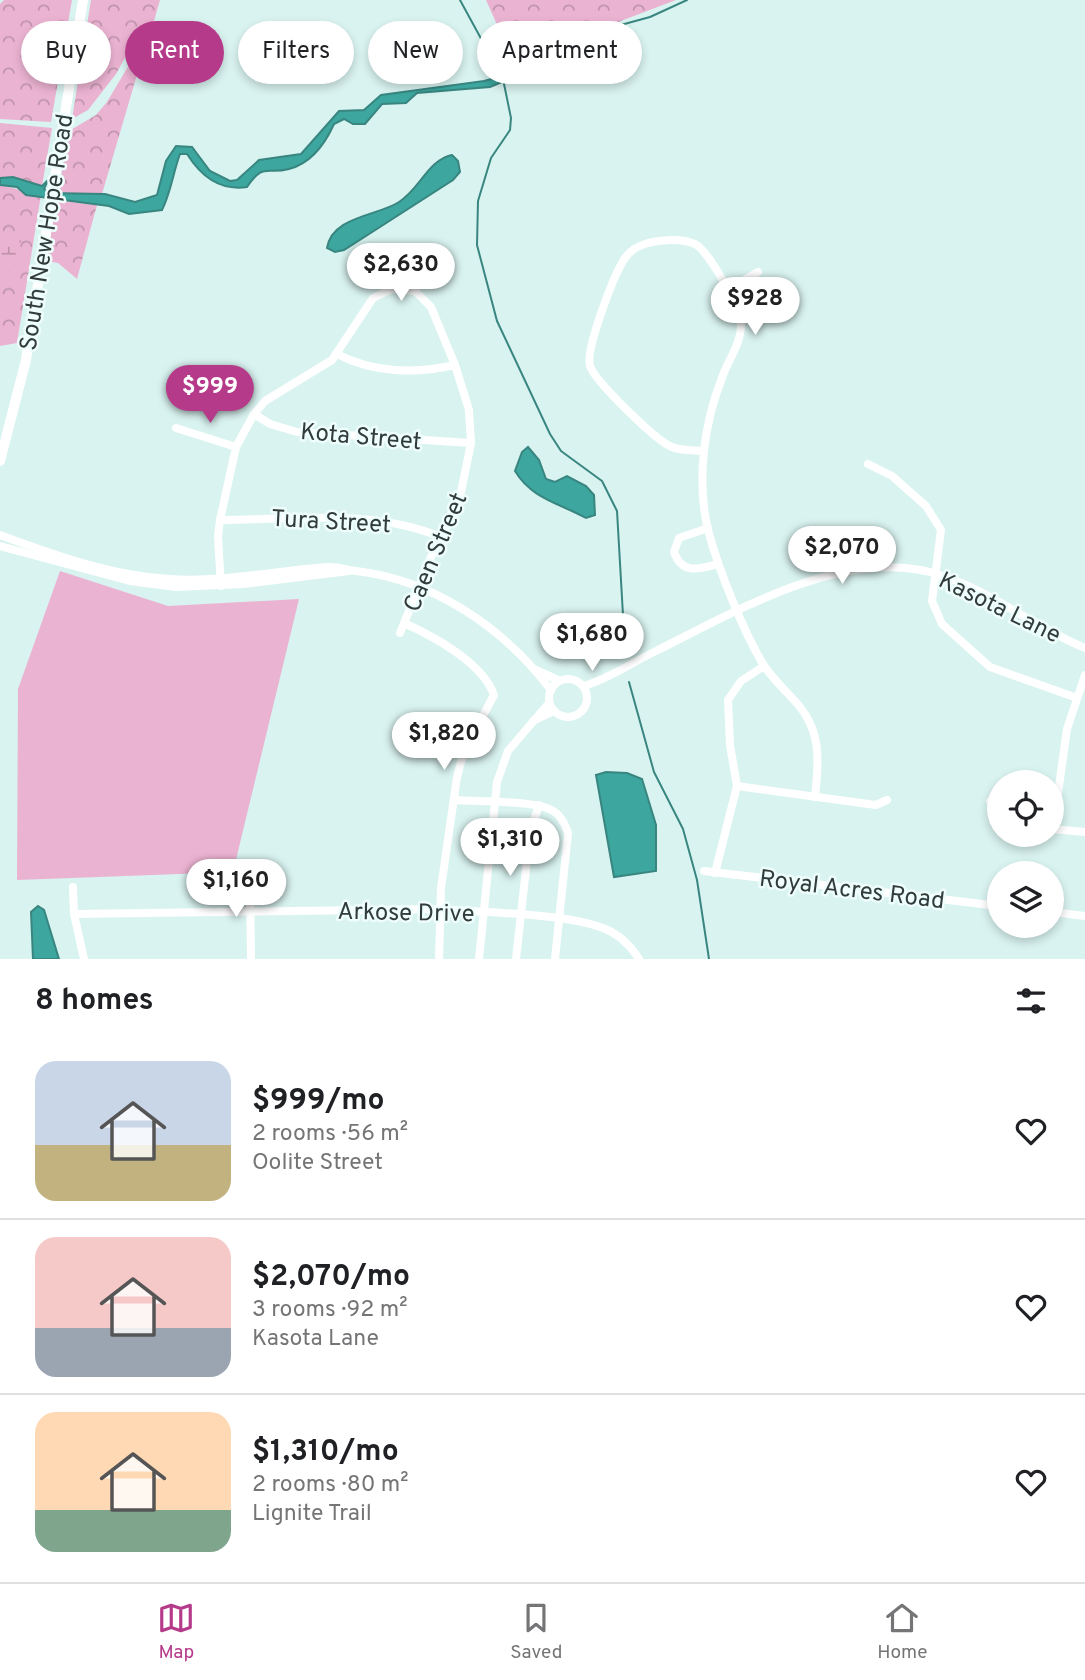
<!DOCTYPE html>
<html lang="en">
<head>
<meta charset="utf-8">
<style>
  :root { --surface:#fff; --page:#f2f2f2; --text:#202124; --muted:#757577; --line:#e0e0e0; --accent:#b63a8a }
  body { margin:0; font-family:Overpass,sans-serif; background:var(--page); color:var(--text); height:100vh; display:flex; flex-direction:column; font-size:26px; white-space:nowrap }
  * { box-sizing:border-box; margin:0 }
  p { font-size:23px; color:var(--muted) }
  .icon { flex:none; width:38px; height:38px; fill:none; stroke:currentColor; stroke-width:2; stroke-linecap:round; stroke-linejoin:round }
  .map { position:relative; height:959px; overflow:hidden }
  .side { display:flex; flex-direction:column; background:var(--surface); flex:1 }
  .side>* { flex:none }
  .guide { position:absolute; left:21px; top:21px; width:700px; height:63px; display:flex; gap:14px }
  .buttons { position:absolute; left:987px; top:770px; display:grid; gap:14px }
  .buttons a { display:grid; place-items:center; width:77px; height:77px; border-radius:50%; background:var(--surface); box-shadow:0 4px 10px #0003; font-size:35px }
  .price { position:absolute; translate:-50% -60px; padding:0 16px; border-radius:24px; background:#fff; color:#222; font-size:23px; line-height:46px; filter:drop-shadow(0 2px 4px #0008) }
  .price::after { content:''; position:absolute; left:50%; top:42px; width:21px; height:16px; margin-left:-10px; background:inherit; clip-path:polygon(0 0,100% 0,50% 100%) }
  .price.selected { background:var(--accent); color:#fff }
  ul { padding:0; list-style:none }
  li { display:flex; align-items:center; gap:21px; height:175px; padding:0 35px }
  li+li { border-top:2px solid var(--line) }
  li span { display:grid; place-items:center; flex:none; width:196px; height:140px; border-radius:21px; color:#555 }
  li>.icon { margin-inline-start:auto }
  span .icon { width:84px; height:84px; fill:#fffc; stroke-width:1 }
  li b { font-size:30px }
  h2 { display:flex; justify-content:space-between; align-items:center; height:84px; padding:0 35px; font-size:30px }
  .chip { padding:0 24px; border-radius:32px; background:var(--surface); box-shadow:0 4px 10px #0003; font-size:24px; line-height:63px }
  .chip.selected { background:var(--accent); color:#fff }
  .tabs { display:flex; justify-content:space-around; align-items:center; height:98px; border-top:2px solid var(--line); background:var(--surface); font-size:19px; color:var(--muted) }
  .tabs a { display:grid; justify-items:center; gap:4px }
  .tabs .selected { color:var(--accent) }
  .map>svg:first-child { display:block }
  .green { fill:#ebb3d2 }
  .forest { fill:url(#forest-crowns) }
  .wetland { fill:url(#wetland-marsh) }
  .water { fill:#3ca69f; stroke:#398681; stroke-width:2 }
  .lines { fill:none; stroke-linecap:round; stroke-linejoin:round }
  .stream { stroke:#398681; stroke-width:2 }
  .minor { stroke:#fff; stroke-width:8 }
  .major { stroke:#fff; stroke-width:10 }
  .labels { text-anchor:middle; stroke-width:5; stroke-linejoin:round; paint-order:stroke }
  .street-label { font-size:24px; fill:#323c3b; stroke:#eefefc }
</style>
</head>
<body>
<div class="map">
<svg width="1085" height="959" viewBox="0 0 1085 959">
  <defs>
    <pattern id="forest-crowns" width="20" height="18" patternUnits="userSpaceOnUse" patternTransform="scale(1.75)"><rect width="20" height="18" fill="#ebb3d2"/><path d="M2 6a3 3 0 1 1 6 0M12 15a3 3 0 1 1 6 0" fill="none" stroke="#bf93ac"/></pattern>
    <pattern id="wetland-marsh" width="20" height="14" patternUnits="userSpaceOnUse" patternTransform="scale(1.75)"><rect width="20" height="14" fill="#ebb3d2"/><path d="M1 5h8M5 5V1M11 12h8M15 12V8" fill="none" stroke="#bf93ac"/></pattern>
  </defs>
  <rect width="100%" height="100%" fill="#d9f3f0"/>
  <path class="green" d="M 60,571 L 168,606 L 299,599 L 233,872 L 17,880 L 18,689 Z"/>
  <g class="forest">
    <path d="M 4,0 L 72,0 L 51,122 L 0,119 L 0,4 Z"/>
    <path d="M 91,0 L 160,0 L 152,28 L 132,45 L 116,74 L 88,110 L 72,119 Z"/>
    <path d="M 486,0 L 676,0 L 605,27 L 590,41 L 518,72 Z"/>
    <path d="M 146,44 L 102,194 L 58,195 L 69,131 L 96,115 L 107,102 L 139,48 Z"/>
    <path d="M 0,123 L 52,128 L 42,186 L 13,177 L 0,178 Z"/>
    <path d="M 0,185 L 41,195 L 17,343 L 0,346 Z"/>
    <path d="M 56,200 L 97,205 L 77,279 L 58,263 L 47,261 Z"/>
  </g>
  <path class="wetland" d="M 11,232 L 22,235 C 21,246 17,262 11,271 L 0,272 L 0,241 Z"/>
  <g class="water">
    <path d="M 518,72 L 519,75 L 490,87 L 417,93 L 406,103 L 382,104 L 365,124 L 353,124 L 344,119 L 334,124 C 325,144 312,163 289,169 C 266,175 264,162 247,187 C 219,191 201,176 187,154 L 180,154 C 173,173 171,192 162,210 L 129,214 L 109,206 L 26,195 L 17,187 L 0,185 L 0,178 L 13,177 L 42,186 L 48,180 L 44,189 L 49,193 L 105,194 L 135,202 L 157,195 L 166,161 L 176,146 L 192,147 L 210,171 L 230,181 L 237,180 L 259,160 L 301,154 L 339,111 L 364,110 L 381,95 L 484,81 Z"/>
    <path d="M 452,155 L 458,161 L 460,172 L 453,180 L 344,250 L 335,252 L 327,248 C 332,216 378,216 399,202 C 420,189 428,160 452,155 Z"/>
    <path d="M 528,447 L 539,460 L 546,479 L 555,482 L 567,476 L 586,486 L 594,495 L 595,515 L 586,518 C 559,503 532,499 515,471 L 522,452 Z"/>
    <path d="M 606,772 L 627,773 L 642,779 L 656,825 L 656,871 L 614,877 L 596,775 Z"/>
    <path d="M 38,906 L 44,910 L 59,959 L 33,959 L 31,912 Z"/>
  </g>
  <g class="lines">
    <g class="stream">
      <path d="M 460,0 L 503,79 L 511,118 L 510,130 L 491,158 L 478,201 L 477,245 L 497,321 L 550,434 L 561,451 L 602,481 L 617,511 L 625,650"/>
      <path d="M 518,73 L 593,45 L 606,29 L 650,17 L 687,0"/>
      <path d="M 629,682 L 654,772 L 683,829 L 697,880 L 709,959"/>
    </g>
    <g class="minor">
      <path d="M 727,290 L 758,272"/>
      <path d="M 337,354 C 373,373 416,374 455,365"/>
      <path d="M 254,414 L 270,424 L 297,432 L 471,443"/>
      <path d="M 176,428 L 236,447"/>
      <path d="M 703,451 C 693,450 681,451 672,447 C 656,441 595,381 590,366 C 585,350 613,278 623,261 C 628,252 637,246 648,243 C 662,240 681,238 695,244 C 709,251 741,309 741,325 C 741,343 729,359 723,375 C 704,423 696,479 708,530 C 718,568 744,634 765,667 C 773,679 784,689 793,699 C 822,729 819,758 815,797"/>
      <path d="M 868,464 L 892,476 L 926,506 L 941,530 L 932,601 L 942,624 L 990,667 L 1077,698"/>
      <path d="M 220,520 C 293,520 371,508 441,537"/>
      <path d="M 708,528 L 679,538 L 674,552 C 682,575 699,569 718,564"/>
      <path d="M 0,535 C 54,555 112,576 170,579 C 224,583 276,570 330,567 C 339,567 347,570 356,571 C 434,580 504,628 551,690"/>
      <path d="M 0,546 L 130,581 L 176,587 L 243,584 L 349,571"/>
      <path d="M 221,586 L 218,537 L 220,520 L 236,447 L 254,414 L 265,401 L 332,360 L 373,298 L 392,289 L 415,291 L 431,307 L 455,365 L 469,410 L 471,443 L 459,502 L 433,552 L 400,633"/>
      <path d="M 404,623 C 433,636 483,663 494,695 L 464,751 L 457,777 L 441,888 L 439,959"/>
      <path d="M 536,670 L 558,680"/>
      <circle cx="568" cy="698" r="19"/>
      <path d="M 584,686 C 610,678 631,663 656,651 C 737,611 845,546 937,574 C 990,590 1034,627 1085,648"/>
      <path d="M 533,721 L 554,711"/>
      <path d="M 737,786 L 876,805 L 887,800"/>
      <path d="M 455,800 C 477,802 536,800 553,811 C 561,815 565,824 568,833 L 555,959"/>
      <path d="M 990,801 L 999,815"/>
      <path d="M 1052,829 L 1085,832"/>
      <path d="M 1053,829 L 1067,729 L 1085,675"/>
      <path d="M 704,871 L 999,906"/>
      <path d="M 715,873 L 737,786 L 730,745 L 728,700 L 741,681 L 764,666"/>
      <path d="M 250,879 L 251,959"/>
      <path d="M 73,887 L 74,914 L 84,959"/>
      <path d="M 1052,912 L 1085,916"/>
      <path d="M 74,914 L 441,909 C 485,913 563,913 603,928 C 619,934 630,945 639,959"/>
      <path d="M 479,959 L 497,782 L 508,751 L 549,703"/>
      <path d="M 516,959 L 530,833 L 539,805"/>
    </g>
    <path class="major" d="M 0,461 L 26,360 L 83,0"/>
  </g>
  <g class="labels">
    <g class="street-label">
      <text transform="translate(46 232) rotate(-81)" y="8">South New Hope Road</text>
      <text transform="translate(361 436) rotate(5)" y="8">Kota Street</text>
      <text transform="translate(331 521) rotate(3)" y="8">Tura Street</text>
      <text transform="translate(435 552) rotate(-67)" y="8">Caen Street</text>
      <text transform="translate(1000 607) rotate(26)" y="8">Kasota Lane</text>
      <text transform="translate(852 889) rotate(7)" y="8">Royal Acres Road</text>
      <text transform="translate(406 912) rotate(1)" y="8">Arkose Drive</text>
    </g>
  </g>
</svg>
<div class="buttons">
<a><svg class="icon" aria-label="locate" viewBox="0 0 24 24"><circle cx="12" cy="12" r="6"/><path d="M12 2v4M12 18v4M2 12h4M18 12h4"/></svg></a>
<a><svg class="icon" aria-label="layers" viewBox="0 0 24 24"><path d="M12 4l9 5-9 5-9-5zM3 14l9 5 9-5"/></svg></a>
</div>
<b class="price" style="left:401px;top:303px">$2,630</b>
<b class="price" style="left:755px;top:337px">$928</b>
<b class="price selected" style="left:210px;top:425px">$999</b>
<b class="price" style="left:842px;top:586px">$2,070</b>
<b class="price" style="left:592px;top:673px">$1,680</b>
<b class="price" style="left:444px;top:772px">$1,820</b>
<b class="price" style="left:510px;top:878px">$1,310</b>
<b class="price" style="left:236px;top:919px">$1,160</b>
<div class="guide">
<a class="chip">Buy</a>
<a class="chip selected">Rent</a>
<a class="chip">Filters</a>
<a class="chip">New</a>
<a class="chip">Apartment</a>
</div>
</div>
<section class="side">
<h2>8 homes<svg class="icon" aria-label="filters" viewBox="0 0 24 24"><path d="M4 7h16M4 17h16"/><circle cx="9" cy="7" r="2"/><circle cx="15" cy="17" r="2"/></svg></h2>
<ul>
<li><span style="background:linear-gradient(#c9d6e8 60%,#c2b280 0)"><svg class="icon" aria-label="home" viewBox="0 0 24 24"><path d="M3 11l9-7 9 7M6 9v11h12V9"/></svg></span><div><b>$999/mo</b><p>2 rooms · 56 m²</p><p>Oolite Street</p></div><svg class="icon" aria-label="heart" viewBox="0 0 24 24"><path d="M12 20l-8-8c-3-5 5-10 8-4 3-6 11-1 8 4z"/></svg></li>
<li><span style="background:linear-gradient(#f6c9c9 65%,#9aa5b1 0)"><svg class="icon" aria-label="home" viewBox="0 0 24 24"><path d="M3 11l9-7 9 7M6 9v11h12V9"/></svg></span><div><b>$2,070/mo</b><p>3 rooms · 92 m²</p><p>Kasota Lane</p></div><svg class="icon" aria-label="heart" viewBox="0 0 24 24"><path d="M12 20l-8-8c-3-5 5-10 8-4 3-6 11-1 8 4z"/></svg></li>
<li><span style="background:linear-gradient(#ffd9b3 70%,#7fa58c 0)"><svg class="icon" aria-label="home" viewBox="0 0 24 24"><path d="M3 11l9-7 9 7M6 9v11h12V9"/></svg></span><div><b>$1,310/mo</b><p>2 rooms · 80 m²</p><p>Lignite Trail</p></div><svg class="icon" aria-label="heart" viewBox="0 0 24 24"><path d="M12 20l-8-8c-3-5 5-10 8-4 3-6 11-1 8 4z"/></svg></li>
</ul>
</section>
<nav class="tabs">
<a class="selected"><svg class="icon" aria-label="map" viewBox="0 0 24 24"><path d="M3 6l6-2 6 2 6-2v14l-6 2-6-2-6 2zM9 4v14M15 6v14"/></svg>Map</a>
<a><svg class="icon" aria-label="saved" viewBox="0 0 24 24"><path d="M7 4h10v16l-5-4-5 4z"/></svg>Saved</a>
<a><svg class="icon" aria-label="home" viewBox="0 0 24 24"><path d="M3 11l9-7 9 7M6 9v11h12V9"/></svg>Home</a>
</nav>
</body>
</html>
